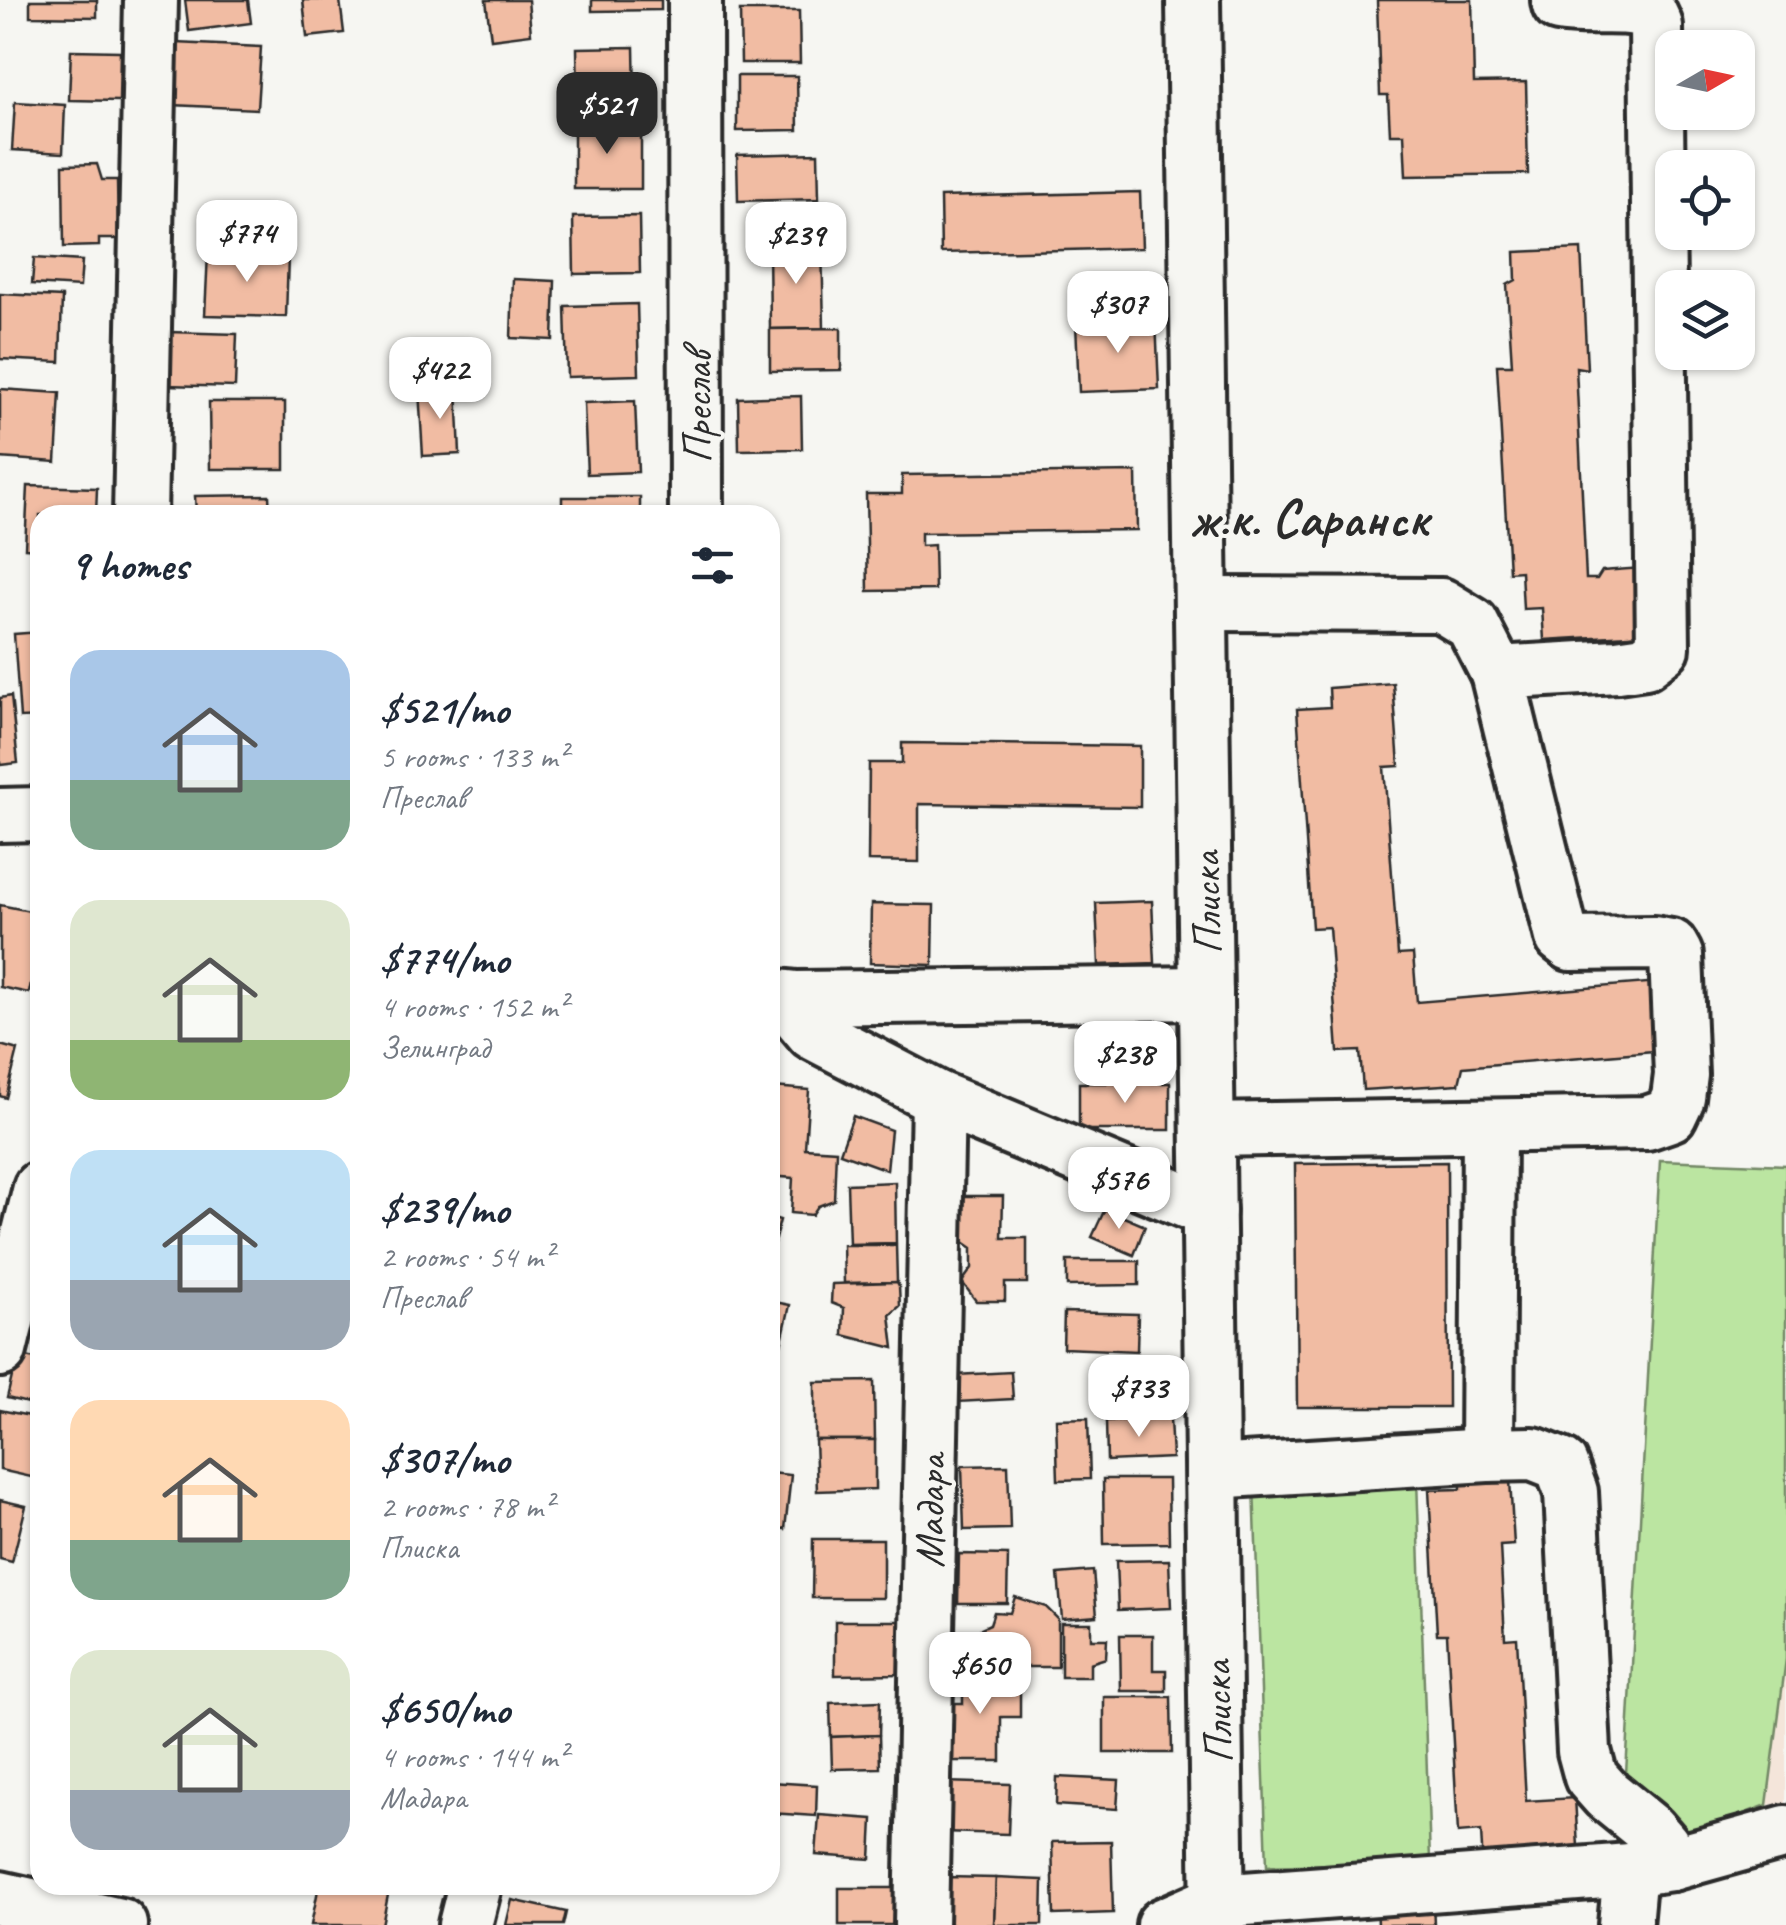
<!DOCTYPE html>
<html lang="en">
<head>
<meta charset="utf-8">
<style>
  :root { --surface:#fff; --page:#f2f2f3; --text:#1f2937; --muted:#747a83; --accent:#2b2b2b }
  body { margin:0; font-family:Caveat,sans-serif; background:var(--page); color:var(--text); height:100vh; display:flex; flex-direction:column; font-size:38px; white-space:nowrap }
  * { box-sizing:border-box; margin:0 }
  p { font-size:32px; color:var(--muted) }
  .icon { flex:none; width:55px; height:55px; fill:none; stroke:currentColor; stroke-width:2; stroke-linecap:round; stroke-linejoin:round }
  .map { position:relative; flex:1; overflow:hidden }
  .sheet { position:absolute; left:30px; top:505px; width:750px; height:1390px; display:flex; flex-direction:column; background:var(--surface); border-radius:30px; box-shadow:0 2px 8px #0004 }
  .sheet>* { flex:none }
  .needle { width:65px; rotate:81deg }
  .controls { position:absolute; left:1655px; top:30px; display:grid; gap:20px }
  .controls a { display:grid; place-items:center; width:100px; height:100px; border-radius:20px; background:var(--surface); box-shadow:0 2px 8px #0004; font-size:50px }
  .price { position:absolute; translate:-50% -85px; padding:0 22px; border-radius:20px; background:#fff; color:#222; font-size:32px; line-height:65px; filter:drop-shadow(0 2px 5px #0008) }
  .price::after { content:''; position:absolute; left:50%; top:60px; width:30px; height:22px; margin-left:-15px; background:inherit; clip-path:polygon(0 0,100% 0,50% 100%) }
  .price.on { background:var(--accent); color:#fff }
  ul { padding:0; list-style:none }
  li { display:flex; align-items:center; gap:30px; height:250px; padding:0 40px }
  li span { display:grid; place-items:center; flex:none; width:280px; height:200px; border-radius:30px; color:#555 }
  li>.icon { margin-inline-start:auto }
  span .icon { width:120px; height:120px; fill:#fffc; stroke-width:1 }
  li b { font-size:42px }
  h2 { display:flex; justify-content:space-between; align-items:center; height:120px; padding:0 40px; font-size:42px }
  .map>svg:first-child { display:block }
  .built { fill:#f4e5da }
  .green { fill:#bbe5a1; stroke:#738866; stroke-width:2.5 }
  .building { fill:#f1bca3; stroke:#2b2b2b; stroke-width:2.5 }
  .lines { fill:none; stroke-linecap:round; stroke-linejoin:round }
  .minor-casing { stroke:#2b2b2b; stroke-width:60 }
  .minor { stroke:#f6f6f2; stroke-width:52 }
  .labels { text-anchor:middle; stroke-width:8; stroke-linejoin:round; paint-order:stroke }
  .street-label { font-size:42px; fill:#2b2b2b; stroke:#f6f6f2 }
  .district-label { font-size:52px; font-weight:bold; fill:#2b2b2b; stroke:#f6f6f2 }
</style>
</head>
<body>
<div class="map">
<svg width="1786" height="1925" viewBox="0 0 1786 1925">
  <rect width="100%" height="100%" fill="#f6f6f2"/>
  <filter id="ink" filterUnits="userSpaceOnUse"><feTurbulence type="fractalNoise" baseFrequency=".01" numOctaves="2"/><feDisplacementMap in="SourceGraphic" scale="20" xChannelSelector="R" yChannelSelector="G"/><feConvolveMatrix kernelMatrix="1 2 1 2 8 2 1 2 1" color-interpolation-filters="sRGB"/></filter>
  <g filter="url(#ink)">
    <path class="built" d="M 1786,1659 L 1786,1803 L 1767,1805 Z"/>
    <g class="green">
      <path d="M 1660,1160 L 1786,1165 L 1786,1659 L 1767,1805 L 1690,1834 L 1625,1792 Z"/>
      <path d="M 1417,1479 L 1430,1861 L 1267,1866 L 1254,1484 Z"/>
    </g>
    <g class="building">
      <path d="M 30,0 L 97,0 L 97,17 L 30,16 Z"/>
      <path d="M 185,0 L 248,0 L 251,23 L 189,31 Z"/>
      <path d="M 303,0 L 340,0 L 344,33 L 307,37 Z"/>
      <path d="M 486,0 L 528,0 L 531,34 L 491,39 Z"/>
      <path d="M 592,0 L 661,0 L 661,10 L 592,11 Z"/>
      <path d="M 1377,0 L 1472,0 L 1474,83 L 1526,82 L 1528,174 L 1406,176 L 1404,134 L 1390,134 L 1388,95 L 1380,95 Z"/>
      <path d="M 740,11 L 799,11 L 800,63 L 741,63 Z"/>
      <path d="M 176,43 L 261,47 L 257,109 L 172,105 Z"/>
      <path d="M 634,47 L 635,96 L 578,98 L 577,48 Z"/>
      <path d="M 71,50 L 120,51 L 119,101 L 69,100 Z"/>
      <path d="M 737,76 L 797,76 L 798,130 L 737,131 Z"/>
      <path d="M 15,102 L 65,105 L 63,153 L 12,150 Z"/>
      <rect x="574" y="125" width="67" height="64"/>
      <path d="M 818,153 L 819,199 L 738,201 L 737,155 Z"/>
      <path d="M 97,164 L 102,180 L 117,180 L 118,239 L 99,239 L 99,246 L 64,247 L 63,165 Z"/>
      <path d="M 1140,192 L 1142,248 L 941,253 L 940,197 Z"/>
      <path d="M 639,216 L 640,273 L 574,274 L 573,217 Z"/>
      <path d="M 822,244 L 824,328 L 770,329 L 769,245 Z"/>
      <path d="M 1581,249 L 1587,369 L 1576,367 L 1586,579 L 1597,579 L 1602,571 L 1642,568 L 1646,634 L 1544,640 L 1542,608 L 1523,609 L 1521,571 L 1509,572 L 1497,365 L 1512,365 L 1507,285 L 1516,280 L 1515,252 Z"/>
      <path d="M 208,253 L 288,256 L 286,317 L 205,315 Z"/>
      <path d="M 34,258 L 82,261 L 80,287 L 32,284 Z"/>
      <path d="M 513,279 L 555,281 L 553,340 L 511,338 Z"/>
      <path d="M 0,294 L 62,297 L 60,362 L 0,359 Z"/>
      <path d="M 637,304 L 639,375 L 567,377 L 565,306 Z"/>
      <path d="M 1156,320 L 1159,389 L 1079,392 L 1076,323 Z"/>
      <path d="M 841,328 L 841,370 L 770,371 L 770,329 Z"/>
      <path d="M 169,332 L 237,334 L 235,387 L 167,385 Z"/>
      <path d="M 457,388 L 460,454 L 423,456 L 419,390 Z"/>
      <path d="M 0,389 L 60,393 L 56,462 L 0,458 Z"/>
      <path d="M 801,396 L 802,449 L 739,450 L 738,398 Z"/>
      <path d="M 635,401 L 638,472 L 587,474 L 584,403 Z"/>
      <path d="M 209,402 L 285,402 L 285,469 L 210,469 Z"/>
      <path d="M 1136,472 L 1137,530 L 921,533 L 921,546 L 934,545 L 935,590 L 868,591 L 866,494 L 902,494 L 902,475 Z"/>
      <path d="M 28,486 L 97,488 L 96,515 L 40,515 L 40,549 L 25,548 Z"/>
      <path d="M 269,495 L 270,515 L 196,515 L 195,496 Z"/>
      <rect x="562" y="497" width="78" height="18"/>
      <path d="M 40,632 L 40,717 L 20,718 L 14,634 Z"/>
      <path d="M 1393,683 L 1399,766 L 1384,767 L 1398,955 L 1413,954 L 1417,1002 L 1659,982 L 1665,1050 L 1463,1067 L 1459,1084 L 1363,1090 L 1360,1051 L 1338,1052 L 1329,927 L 1312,928 L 1297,709 L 1330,707 L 1329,688 Z"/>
      <path d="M 11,696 L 18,763 L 0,765 L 0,698 Z"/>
      <path d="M 902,743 L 1140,746 L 1140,807 L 919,804 L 919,862 L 868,861 L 869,763 L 902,763 Z"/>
      <path d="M 1152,901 L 1155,963 L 1099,965 L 1096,903 Z"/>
      <path d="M 871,904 L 934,905 L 933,965 L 870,963 Z"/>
      <path d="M 0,905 L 40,913 L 40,938 L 29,993 L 0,987 Z"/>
      <path d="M 0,1045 L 18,1050 L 6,1098 L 0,1096 Z"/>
      <rect x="1079" y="1083" width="91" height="47"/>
      <path d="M 773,1087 L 809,1090 L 805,1148 L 836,1150 L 834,1200 L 818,1206 L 812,1215 L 791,1213 L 793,1178 L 770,1176 Z"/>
      <path d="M 853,1116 L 891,1130 L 887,1170 L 840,1153 Z"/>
      <path d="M 1447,1162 L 1448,1407 L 1297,1407 L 1295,1164 Z"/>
      <path d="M 895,1182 L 896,1243 L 849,1244 L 847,1184 Z"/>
      <path d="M 962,1196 L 1003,1196 L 1002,1238 L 1027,1238 L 1027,1283 L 1005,1283 L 1005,1301 L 976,1301 L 962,1282 L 972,1268 L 972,1248 L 962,1241 Z"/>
      <path d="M 1105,1209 L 1145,1226 L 1134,1255 L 1092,1237 Z"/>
      <path d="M 770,1217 L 780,1220 L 770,1258 Z"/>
      <path d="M 843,1245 L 896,1245 L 897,1282 L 844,1283 Z"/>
      <path d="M 1067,1261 L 1139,1261 L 1139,1285 L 1067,1286 Z"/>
      <path d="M 897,1282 L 899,1286 L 900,1306 L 890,1315 L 894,1348 L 843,1335 L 844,1308 L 831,1303 L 832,1284 Z"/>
      <path d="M 770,1301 L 790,1305 L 781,1345 L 770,1342 Z"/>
      <path d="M 1064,1312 L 1138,1314 L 1137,1351 L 1063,1348 Z"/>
      <path d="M 770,1347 L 779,1349 L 770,1399 Z"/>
      <path d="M 17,1355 L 40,1360 L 40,1406 L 7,1398 Z"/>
      <path d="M 1011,1372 L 1013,1399 L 957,1402 L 956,1375 Z"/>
      <path d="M 1167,1377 L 1169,1419 L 1106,1421 L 1104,1380 Z"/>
      <path d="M 874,1381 L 875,1440 L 815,1440 L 815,1382 Z"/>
      <path d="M 0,1410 L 40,1418 L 40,1479 L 0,1470 Z"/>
      <path d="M 1088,1418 L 1090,1479 L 1058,1480 L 1056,1419 Z"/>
      <path d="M 1170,1418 L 1172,1458 L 1107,1461 L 1106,1421 Z"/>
      <path d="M 815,1440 L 875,1440 L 875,1489 L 817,1491 Z"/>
      <path d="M 1509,1464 L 1514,1545 L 1500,1546 L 1505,1639 L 1517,1638 L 1526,1801 L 1575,1798 L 1579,1863 L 1483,1868 L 1481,1831 L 1458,1833 L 1447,1634 L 1437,1634 L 1429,1490 L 1461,1489 L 1460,1467 Z"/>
      <path d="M 1008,1465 L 1010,1529 L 964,1530 L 962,1466 Z"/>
      <path d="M 770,1473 L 791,1475 L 785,1529 L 770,1527 Z"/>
      <path d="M 1103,1479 L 1168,1479 L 1169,1543 L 1104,1544 Z"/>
      <path d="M 0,1500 L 26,1506 L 12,1562 L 0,1559 Z"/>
      <path d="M 813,1539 L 883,1539 L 883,1598 L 812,1598 Z"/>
      <path d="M 959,1554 L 1008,1555 L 1007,1603 L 958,1603 Z"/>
      <path d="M 1169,1560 L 1171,1608 L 1118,1610 L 1116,1561 Z"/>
      <path d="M 1093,1571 L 1097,1616 L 1062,1619 L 1058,1574 Z"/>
      <path d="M 1015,1597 L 1046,1607 L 1058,1619 L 1058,1667 L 980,1667 L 981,1628 L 990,1624 L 994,1612 L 1010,1613 Z"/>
      <path d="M 835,1621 L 900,1621 L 901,1674 L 835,1675 Z"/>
      <path d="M 1061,1623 L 1091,1623 L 1091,1639 L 1107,1639 L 1106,1658 L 1090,1663 L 1090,1677 L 1061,1677 Z"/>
      <path d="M 1120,1635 L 1153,1635 L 1153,1670 L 1166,1670 L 1166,1691 L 1121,1691 Z"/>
      <path d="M 963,1674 L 1020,1674 L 1020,1717 L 1001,1717 L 1001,1761 L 944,1761 L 944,1703 L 963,1703 Z"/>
      <path d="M 1104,1697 L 1171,1697 L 1172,1753 L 1104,1753 Z"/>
      <path d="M 880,1701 L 879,1735 L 831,1737 L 830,1703 Z"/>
      <path d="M 879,1735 L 880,1768 L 832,1769 L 831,1737 Z"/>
      <path d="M 1057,1777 L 1119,1780 L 1117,1809 L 1056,1805 Z"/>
      <path d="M 770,1782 L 817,1785 L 816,1816 L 770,1813 Z"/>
      <path d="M 943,1782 L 1010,1784 L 1008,1834 L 942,1832 Z"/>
      <path d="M 819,1815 L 873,1819 L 871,1859 L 816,1855 Z"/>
      <path d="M 1111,1841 L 1113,1913 L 1054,1915 L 1052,1842 Z"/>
      <path d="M 945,1877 L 996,1878 L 994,1925 L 943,1925 Z"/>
      <path d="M 996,1878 L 1043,1880 L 1042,1925 L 994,1925 Z"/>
      <path d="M 319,1885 L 390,1885 L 382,1925 L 311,1925 Z"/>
      <path d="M 839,1888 L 898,1888 L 899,1925 L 839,1925 Z"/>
      <path d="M 1433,1899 L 1434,1925 L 1378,1925 L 1377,1901 Z"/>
      <path d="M 512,1900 L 566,1912 L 563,1925 L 506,1925 Z"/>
    </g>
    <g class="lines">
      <g class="minor-casing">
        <g id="minor">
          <path d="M 695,0 L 696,515"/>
          <path d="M 1193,0 L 1218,1925"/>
          <path d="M 140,515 L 151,0"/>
          <path d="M 1201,604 L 1441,605 L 1472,624 L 1497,673"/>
          <path d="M 0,815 L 40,814"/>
          <path d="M 770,995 L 797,998 L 1206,993"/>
          <path d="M 797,998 L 797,1014 L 813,1033 L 938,1098 L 1209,1211"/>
          <path d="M 1489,1126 L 1487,1455 L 1533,1454 L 1561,1465 L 1571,1492 L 1584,1751 L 1591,1777 L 1607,1795 L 1650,1830 L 1663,1845 L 1671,1864"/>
          <path d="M 1208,1130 L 1647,1123 L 1670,1115 L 1678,1098 L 1681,1075 L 1676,955 L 1671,946 L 1654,943 L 1571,944 L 1562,937 L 1497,673 L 1617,666 L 1645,662 L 1663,648 L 1656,26 L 1650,13 C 1621,2 1589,11 1559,5 L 1558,0"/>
          <path d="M 0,1350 L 40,1188"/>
          <path d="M 1213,1472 L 1487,1455"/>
          <path d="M 0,1898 L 120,1925"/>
          <path d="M 465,1925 L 475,1885"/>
          <path d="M 921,1925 L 938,1098"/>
          <path d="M 1163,1925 L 1218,1901 L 1630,1870 L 1671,1864 L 1786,1832"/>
          <path d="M 1625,1925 L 1630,1870"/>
        </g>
      </g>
      <use href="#minor" class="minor"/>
    </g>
  </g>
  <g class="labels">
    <g class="street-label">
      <text transform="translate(696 407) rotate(-90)" y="15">Преслав</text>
      <text transform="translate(1205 903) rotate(-91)" y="15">Плиска</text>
      <text transform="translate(929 1511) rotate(-89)" y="15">Мадара</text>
      <text transform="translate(1216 1712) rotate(-91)" y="15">Плиска</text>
    </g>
    <g class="district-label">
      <text x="1309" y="536">ж.к. Саранск</text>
    </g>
  </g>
</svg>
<div class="controls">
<a><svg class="needle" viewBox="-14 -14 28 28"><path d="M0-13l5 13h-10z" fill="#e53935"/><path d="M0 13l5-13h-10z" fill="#747a83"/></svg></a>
<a><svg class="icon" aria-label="locate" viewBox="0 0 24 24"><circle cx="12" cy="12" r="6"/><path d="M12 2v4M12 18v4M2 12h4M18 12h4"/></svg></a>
<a><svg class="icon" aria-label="layers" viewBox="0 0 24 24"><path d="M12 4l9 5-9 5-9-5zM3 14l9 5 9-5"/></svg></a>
</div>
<b class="price on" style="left:607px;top:157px">$521</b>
<b class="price" style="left:247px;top:285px">$774</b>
<b class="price" style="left:796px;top:287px">$239</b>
<b class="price" style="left:1118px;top:356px">$307</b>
<b class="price" style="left:440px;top:422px">$422</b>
<b class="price" style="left:1125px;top:1106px">$238</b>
<b class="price" style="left:1119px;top:1232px">$576</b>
<b class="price" style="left:1139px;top:1440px">$733</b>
<b class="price" style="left:980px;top:1717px">$650</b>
<section class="sheet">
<h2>9 homes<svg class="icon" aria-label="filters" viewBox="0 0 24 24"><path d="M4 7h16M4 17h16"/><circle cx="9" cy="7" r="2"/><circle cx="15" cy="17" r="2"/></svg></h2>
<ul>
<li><span style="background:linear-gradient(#a9c7e8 65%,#7fa58c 0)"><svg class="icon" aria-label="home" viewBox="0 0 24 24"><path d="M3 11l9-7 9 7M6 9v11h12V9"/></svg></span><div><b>$521/mo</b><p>5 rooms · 133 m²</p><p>Преслав</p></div></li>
<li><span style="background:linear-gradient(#dfe7d0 70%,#8fb573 0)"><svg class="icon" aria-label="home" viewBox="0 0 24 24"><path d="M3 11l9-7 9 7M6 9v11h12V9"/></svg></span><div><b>$774/mo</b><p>4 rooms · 152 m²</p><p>Зелинград</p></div></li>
<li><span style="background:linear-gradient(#bfe0f5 65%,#9aa5b1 0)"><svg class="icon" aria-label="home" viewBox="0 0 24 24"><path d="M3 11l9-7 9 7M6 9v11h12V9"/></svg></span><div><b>$239/mo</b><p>2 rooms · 54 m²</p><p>Преслав</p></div></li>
<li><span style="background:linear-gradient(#ffd9b3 70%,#7fa58c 0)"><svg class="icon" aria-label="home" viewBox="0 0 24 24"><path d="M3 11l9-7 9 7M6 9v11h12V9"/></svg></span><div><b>$307/mo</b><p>2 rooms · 78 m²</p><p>Плиска</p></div></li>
<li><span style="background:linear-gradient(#dfe7d0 70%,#9aa5b1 0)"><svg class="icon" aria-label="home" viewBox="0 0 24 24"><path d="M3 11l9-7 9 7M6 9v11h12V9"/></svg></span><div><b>$650/mo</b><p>4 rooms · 144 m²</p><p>Мадара</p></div></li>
</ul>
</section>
</div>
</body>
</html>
